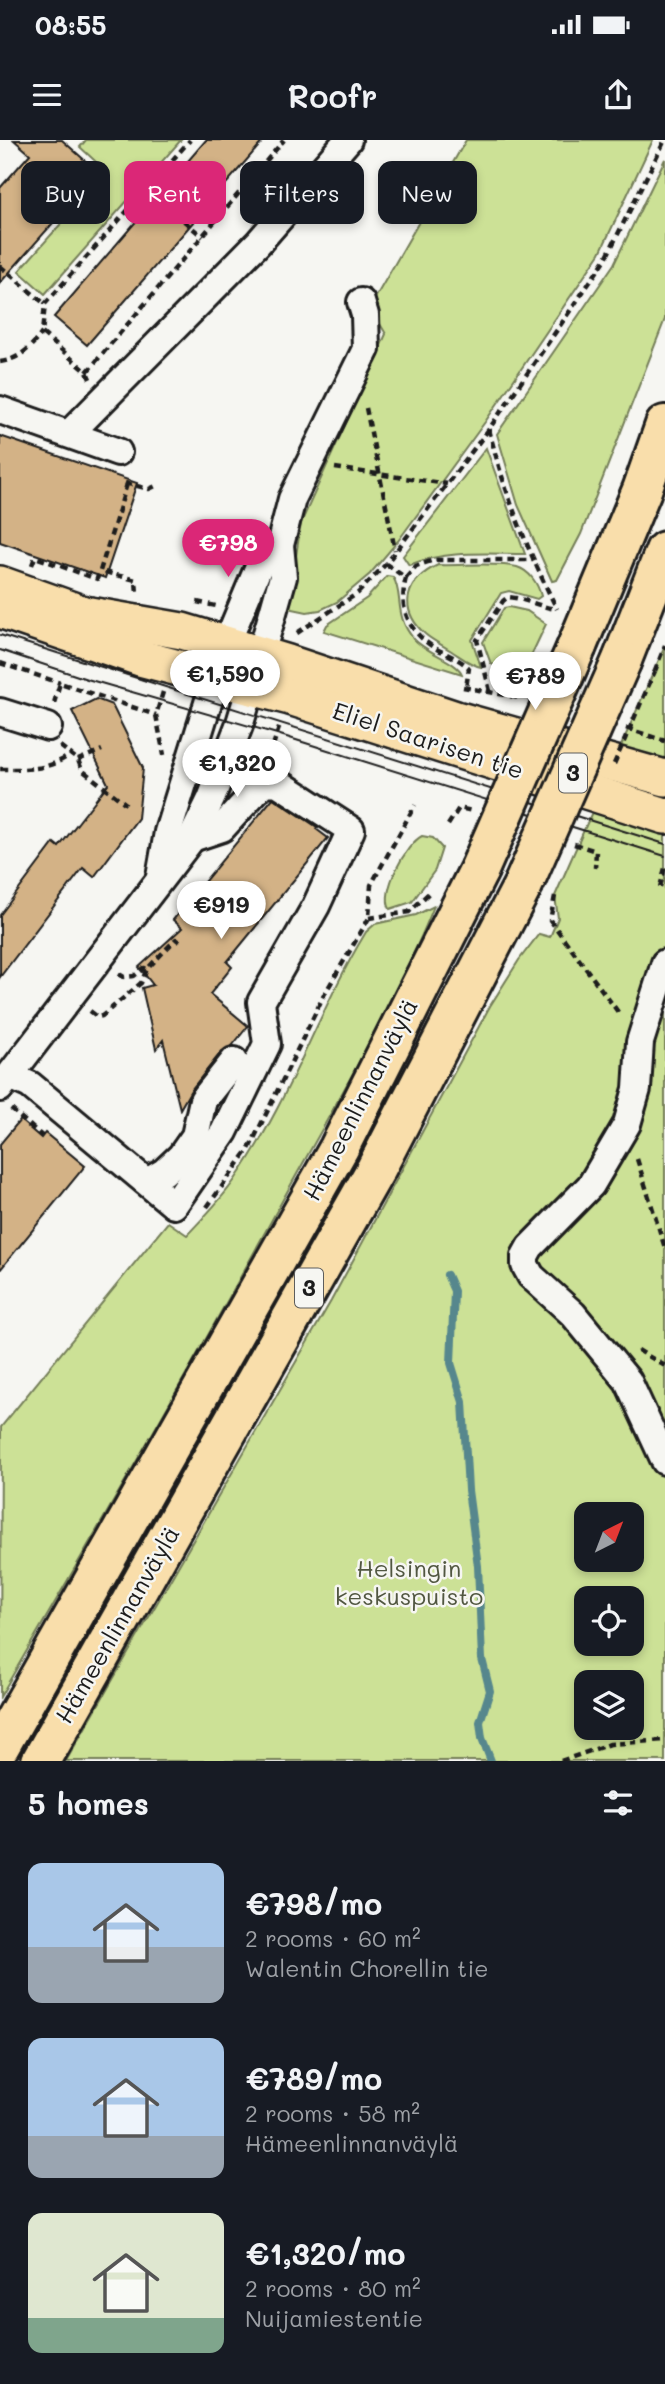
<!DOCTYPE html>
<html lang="en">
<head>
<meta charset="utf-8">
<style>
  :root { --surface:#171b24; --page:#242831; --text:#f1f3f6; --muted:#9ea1a6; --accent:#db2777 }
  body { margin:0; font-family:Mali,sans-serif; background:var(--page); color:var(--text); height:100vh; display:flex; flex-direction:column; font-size:26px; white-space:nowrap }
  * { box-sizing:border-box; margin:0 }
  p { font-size:23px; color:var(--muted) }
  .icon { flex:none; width:38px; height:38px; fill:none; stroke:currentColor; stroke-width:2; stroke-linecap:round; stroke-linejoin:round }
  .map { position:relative; height:1621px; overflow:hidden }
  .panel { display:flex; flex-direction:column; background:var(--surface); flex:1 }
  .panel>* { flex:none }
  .banner { position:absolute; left:21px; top:21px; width:623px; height:63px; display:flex; gap:14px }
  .needle { width:46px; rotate:42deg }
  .buttons { position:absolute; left:574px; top:1362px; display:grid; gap:14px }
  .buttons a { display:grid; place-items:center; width:70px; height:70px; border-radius:14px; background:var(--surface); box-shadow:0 4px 10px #0003; font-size:35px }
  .price { position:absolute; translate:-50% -60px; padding:0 16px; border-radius:24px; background:#fff; color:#222; font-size:23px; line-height:46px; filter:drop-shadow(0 2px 4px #0008) }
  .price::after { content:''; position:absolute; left:50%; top:42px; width:21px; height:16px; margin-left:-10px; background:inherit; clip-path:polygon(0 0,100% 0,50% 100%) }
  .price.selected { background:var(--accent); color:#fff }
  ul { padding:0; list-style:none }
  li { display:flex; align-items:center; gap:21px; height:175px; padding:0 28px }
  li span { display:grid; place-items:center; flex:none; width:196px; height:140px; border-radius:14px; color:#555 }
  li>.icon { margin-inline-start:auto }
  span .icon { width:84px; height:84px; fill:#fffc; stroke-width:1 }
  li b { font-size:30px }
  h2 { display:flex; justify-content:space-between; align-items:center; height:84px; padding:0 28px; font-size:30px }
  .pill { padding:0 24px; border-radius:14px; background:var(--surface); box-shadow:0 4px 10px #0003; font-size:24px; line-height:63px }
  .pill.selected { background:var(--accent); color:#fff }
  .status { display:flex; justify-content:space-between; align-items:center; height:49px; padding:0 35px; background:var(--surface); direction:ltr }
  .status svg { height:19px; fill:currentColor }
  header { display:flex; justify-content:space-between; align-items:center; height:91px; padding:0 28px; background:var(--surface); font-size:32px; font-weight:600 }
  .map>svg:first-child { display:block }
  .green { fill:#cce196; stroke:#747e59; stroke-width:2; fill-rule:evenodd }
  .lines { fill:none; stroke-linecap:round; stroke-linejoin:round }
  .stream { stroke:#57878d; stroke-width:8 }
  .building { fill:#d3b286; stroke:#1c1c1c; stroke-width:2 }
  .minor-casing { stroke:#1c1c1c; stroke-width:32 }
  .major-casing { stroke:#1c1c1c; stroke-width:40 }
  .highway-casing { stroke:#1c1c1c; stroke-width:44 }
  .path { stroke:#1c1c1c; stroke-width:4.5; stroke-dasharray:7 5; stroke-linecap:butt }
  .minor { stroke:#f6f6f2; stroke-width:26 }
  .major { stroke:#f9deab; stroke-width:35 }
  .highway { stroke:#f9deab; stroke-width:38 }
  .tram { stroke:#1c1c1c; stroke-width:2 }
  .highway-bridge-casing { stroke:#1c1c1c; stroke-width:44; stroke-linecap:butt }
  .path-bridge { stroke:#1c1c1c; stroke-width:4.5; stroke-dasharray:7 5; stroke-linecap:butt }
  .highway-bridge { stroke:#f9deab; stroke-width:38 }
  .labels { text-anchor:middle; stroke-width:5; stroke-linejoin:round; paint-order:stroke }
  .shield { fill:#f6f6f2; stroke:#5d5d5c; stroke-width:2 }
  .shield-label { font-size:23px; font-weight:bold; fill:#1c1c1c }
  .street-label { font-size:24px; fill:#1c1c1c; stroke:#f6f6f2 }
  .park-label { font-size:24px; fill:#515741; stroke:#f6f6f2 }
</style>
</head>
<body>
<div class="status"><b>08:55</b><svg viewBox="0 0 49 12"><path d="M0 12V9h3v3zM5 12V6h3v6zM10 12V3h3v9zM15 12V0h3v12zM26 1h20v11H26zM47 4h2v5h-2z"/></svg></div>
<header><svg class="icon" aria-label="menu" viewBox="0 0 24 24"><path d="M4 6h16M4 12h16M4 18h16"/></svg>Roofr<svg class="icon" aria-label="share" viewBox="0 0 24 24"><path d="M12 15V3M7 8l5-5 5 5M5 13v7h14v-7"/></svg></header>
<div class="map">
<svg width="665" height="1621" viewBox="0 0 665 1621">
  <rect width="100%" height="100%" fill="#f6f6f2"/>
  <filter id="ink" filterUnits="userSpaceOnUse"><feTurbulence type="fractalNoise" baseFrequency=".0143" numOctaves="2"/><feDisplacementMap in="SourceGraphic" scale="14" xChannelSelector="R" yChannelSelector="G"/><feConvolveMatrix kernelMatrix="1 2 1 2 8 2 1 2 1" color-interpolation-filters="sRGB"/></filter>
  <g filter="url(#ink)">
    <g class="green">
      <path d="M 86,0 L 181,0 L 45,154 L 19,131 L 107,32 L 80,7 Z"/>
      <path d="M 466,0 L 653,0 L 600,113 L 485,282 L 398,401 L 370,434 L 337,462 L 320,470 L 307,472 L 288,468 L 301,383 L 386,194 L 370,167 Z"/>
      <path d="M 665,19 L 665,179 L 581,394 L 557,440 L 552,441 L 518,365 L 497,294 L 614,124 Z"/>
      <path d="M 486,308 L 525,414 C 485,414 446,410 409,425 L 403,416 Z"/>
      <path d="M 438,425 C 458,426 499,422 517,427 C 530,431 538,444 541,456 L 537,459 L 509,451 L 501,453 L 472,500 L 481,527 C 471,525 461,517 453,512 C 444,506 433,501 425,494 C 397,468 406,440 438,425 Z"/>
      <path d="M 387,436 L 393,437 C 404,455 393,475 414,499 C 425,512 458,522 462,534 L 324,491 L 327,485 L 367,458 Z"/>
      <path d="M 509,467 L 527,471 L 546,484 L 523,533 L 491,524 L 483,502 L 504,468 Z"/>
      <path d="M 665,506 L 665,1621 L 66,1621 L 331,1161 L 490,866 L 519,820 L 539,794 L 550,797 L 558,778 L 555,756 ZM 586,1374 L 632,1374 L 632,1419 L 586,1419 ZM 586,1458 L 632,1458 L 632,1503 L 586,1503 ZM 586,1542 L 632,1542 L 632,1587 L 586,1587 Z"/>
      <path d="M 422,696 L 433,698 L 442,708 L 435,730 L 412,762 L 390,769 C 380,752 406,704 422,696 Z"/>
      <path d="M 434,766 C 395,863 338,960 287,1052 C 195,1222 97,1390 0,1557 L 1,1287 L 168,1082 L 187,1095 C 204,1077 222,1059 236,1038 C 289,962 318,871 366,792 L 375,784 L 416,775 Z"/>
    </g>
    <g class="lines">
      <path class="stream" d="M 447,1135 L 454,1151 L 451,1223 L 463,1262 L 468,1350 L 478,1426 L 482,1519 L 490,1551 L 480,1582 L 482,1598 L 491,1621"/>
    </g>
    <g class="building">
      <path d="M 14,0 L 62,0 L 98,32 L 0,143 L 0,48 L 30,14 Z"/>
      <path d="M 206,0 L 264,0 L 87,205 L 54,177 Z"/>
      <path d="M 0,296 L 137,343 L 105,438 L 0,402 Z"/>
      <path d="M 96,559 L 112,565 L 143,628 L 138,678 L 94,737 L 83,728 L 0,837 L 0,775 L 54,703 L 59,707 L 108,644 L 72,571 Z"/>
      <path d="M 273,658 L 317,687 L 316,689 L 328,698 L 227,822 L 232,827 L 210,854 L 248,886 L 232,906 L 222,911 L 191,950 L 180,969 L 163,900 L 156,909 L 142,848 L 153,845 L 139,827 L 182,788 L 173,780 Z"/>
      <path d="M 20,980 L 41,998 L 45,993 L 85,1026 L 0,1130 L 0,1004 Z"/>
    </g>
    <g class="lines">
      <g class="minor-casing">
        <g id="minor">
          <path d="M 0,270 L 118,312"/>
          <path d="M 69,294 L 258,103 L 348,0"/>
          <path d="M 0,572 L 48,587"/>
          <path d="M 160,737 L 168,692 L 226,505 L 259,426 L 280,405"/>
          <path d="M 665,823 L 640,902 L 637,949 L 627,984 L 591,1045 L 530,1107 L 525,1116 L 525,1125 L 531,1136 L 573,1174 L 628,1241 L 665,1321"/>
          <path d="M 10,936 L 30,945 L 174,1065 L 224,992 L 267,904 L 261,862 L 316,766 L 351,690 L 277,642 L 263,643 L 222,688 L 192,698"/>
          <path d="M 0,948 L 192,698 L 211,659 L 240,583 L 270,483 L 283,437 L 280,405 L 292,359 L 366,209 L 365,175 L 361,162"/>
          <path d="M 147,1042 L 164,1032 L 181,1016 L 195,996 L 203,960 L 234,921"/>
        </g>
      </g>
      <g class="major-casing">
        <g id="major">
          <path d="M 0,444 L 84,474 L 182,491 L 288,523 L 456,579 L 665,638"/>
          <path d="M 0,470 L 140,518 L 290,557 L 665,676"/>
        </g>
      </g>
      <g class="highway-casing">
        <g id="highway">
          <path d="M 577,506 L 642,350 L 665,285"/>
          <path d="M 622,520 L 665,411"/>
          <path d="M 0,1606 L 339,1008 L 479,730"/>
          <path d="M 41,1621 L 376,1029 L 523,745"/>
        </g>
      </g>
      <g class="path">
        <path d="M 147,50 L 203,97"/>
        <path d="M 0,126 L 45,164"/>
        <path d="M 0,222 C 20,219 30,208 42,193"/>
        <path d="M 87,232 L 284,0"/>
        <path d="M 90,239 L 87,232 L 42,193 L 45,164 L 190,0"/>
        <path d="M 366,268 L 395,410"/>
        <path d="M 489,289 C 504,353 528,411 557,469"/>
        <path d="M 335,328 L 447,344"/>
        <path d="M 125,343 L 149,349 L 158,345"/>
        <path d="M 127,344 L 100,431 L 136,440 L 137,454"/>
        <path d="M 386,424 L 406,438 C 398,467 408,492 435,508 C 446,514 460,519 469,528 L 466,548"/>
        <path d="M 32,425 L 35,417 L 97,439 L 100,431"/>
        <path d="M 406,438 L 416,426 L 434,420 L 533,420"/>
        <path d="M 197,462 L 216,466"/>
        <path d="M 297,493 L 358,453 L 386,424 L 489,289 L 605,120 L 665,0"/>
        <path d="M 0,523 L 60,543"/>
        <path d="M 655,531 L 665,505"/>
        <path d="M 463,547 L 520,558"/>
        <path d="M 490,551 L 477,500 L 503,461 L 508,457 C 524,458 540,467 556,469"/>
        <path d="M 163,552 L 156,575 L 164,615"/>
        <path d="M 54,563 L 60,543 L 156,575"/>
        <path d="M 626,588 L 665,601"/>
        <path d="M 60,606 L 78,620 L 82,630 L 126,664"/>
        <path d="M 269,617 L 280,585"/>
        <path d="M 78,620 L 102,610"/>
        <path d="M 0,629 C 27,629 48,631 71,614"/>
        <path d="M 448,685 L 459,668 L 472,671"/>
        <path d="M 574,704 L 596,711 L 595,728"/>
        <path d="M 660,747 L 665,728"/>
        <path d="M 555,756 L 550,780 L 621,876"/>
        <path d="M 369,778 L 409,772 L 431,751"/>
        <path d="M 119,834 L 124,837 L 134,836 L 144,828 L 147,829"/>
        <path d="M 90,871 L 98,877 L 102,876 L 141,843 L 147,829 L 176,799 L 180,802"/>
        <path d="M 11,969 L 42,996"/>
        <path d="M 637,1019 L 665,1108"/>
        <path d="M 207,1067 L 249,1009 L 324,855 L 369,778 L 371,745 L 415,665"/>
        <path d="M 638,1210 L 665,1226"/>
        <path d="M 561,1621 L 610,1604 L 665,1600"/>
      </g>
      <use href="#minor" class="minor"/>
      <use href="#major" class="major"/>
      <use href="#highway" class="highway"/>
      <g class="tram">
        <path d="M 0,495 L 665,704"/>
        <path d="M 0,510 L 87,539 L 277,594 L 665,716"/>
      </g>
      <g class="highway-bridge-casing">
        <g id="highway-bridge">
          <path d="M 479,730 L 577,506"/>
          <path d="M 523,745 L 622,520"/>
        </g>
      </g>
      <path class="path-bridge" d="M 614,624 L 655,531"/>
      <use href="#highway-bridge" class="highway-bridge"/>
    </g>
  </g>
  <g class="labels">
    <g class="shield">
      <rect x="559" y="613.5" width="28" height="39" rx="5"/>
      <rect x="295" y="1128.5" width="28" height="39" rx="5"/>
    </g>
    <g class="shield-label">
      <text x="573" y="641">3</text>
      <text x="309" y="1156">3</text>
    </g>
    <g class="street-label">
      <text transform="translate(428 601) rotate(18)" y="8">Eliel Saarisen tie</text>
      <text transform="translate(361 960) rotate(-63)" y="8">Hämeenlinnanväylä</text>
      <text transform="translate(118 1485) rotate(-60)" y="8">Hämeenlinnanväylä</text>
    </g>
    <g class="park-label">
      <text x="409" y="1437">Helsingin<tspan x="409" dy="28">keskuspuisto</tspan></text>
    </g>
  </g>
</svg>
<div class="buttons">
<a><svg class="needle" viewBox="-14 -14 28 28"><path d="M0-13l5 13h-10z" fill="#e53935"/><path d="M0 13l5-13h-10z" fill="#9ea1a6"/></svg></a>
<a><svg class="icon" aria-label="locate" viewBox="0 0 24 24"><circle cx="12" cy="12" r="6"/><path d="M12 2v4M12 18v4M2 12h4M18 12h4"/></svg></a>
<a><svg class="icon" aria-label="layers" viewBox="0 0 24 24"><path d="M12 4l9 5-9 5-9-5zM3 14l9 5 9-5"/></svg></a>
</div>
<b class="price selected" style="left:228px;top:439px">€798</b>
<b class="price" style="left:225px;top:570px">€1,590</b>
<b class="price" style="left:535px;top:572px">€789</b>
<b class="price" style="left:237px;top:659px">€1,320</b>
<b class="price" style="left:221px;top:801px">€919</b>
<div class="banner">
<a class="pill">Buy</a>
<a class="pill selected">Rent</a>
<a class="pill">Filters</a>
<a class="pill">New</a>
</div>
</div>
<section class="panel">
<h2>5 homes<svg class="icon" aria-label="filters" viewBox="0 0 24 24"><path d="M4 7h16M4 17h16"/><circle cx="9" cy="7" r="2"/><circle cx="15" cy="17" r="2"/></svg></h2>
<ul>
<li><span style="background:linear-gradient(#a9c7e8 60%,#9aa5b1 0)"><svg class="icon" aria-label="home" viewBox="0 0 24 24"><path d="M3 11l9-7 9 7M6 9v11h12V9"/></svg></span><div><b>€798/mo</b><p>2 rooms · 60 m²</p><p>Walentin Chorellin tie</p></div></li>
<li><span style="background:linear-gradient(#a9c7e8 70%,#9aa5b1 0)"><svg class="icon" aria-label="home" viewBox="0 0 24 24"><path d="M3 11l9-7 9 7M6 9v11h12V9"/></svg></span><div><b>€789/mo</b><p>2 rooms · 58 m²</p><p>Hämeenlinnanväylä</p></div></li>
<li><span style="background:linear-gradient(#dfe7d0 75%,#7fa58c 0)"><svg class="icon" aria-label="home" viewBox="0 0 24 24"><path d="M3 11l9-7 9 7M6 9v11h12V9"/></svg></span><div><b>€1,320/mo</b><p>2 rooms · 80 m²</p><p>Nuijamiestentie</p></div></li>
</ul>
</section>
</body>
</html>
